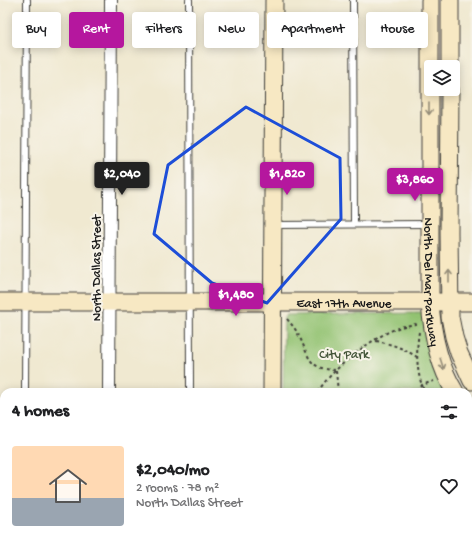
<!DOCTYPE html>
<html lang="en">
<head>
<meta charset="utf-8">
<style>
  :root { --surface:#fff; --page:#f2f2f2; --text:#202124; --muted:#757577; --line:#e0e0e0; --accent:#b5179e }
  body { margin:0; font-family:"Gochi Hand",sans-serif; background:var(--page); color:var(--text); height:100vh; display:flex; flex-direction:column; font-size:15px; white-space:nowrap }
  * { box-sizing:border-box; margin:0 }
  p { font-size:13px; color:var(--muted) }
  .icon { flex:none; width:22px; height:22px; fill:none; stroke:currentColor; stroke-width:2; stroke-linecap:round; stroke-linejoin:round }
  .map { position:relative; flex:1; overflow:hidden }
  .panel { position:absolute; left:0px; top:388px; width:472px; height:156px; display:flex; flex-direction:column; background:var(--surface); border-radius:12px 12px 0 0; box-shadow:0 2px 10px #0003 }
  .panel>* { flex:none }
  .hud { position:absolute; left:12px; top:12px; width:448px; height:36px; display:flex; gap:8px }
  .controls { position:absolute; left:424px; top:60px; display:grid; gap:8px }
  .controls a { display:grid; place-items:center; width:36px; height:36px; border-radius:4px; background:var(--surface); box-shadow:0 2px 10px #0003; font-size:20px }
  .price { position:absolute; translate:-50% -34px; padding:0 9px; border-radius:4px; background:var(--accent); color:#fff; font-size:13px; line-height:26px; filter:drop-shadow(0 1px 2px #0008) }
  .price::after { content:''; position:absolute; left:50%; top:24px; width:12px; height:9px; margin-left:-6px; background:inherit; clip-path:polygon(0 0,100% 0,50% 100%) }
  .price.on { background:#222; color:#fff }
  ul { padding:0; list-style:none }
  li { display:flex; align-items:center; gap:12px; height:100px; padding:0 12px }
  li+li { border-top:1px solid var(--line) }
  li span { display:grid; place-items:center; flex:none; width:112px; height:80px; border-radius:4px; color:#555 }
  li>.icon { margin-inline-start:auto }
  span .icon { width:48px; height:48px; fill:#fffc; stroke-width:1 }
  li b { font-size:17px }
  h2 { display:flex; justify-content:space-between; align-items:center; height:48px; padding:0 12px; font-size:17px }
  .pill { padding:0 14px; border-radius:4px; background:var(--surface); box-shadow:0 2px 10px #0003; font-size:14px; line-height:36px }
  .pill.on { background:var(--accent); color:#fff }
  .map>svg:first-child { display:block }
  .green { fill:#92c271; stroke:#576f46 }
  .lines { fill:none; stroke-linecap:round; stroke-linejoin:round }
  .lane-casing { stroke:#3c3b37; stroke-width:8 }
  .street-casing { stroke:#3c3b37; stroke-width:14 }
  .secondary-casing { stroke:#3c3b37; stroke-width:19 }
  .path { stroke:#3c3b37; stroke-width:2; stroke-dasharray:3 3; stroke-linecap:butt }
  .lane { stroke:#fff; stroke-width:6 }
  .street { stroke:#fff; stroke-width:12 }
  .secondary { stroke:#f7e8c3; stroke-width:17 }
  .oneway { stroke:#948c78 }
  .marked { fill:none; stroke:#1d4ed8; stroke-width:3; stroke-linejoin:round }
  .labels { text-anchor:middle; stroke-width:4; stroke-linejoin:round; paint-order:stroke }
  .street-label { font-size:13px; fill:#1c1c1c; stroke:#f7f3e8 }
  .park-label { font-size:13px; fill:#45563a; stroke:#f7f3e8 }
</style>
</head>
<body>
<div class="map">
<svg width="472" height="544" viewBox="0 0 472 544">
  <rect width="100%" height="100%" fill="#f7f3e8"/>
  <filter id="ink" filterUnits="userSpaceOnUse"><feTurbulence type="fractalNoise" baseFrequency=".025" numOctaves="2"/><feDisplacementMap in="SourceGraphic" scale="8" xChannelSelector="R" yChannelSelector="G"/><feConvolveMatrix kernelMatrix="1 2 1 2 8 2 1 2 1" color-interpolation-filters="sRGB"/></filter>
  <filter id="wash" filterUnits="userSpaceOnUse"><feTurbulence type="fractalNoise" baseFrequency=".012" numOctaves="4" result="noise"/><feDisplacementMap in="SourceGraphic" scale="16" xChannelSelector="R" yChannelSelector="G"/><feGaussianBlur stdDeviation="0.9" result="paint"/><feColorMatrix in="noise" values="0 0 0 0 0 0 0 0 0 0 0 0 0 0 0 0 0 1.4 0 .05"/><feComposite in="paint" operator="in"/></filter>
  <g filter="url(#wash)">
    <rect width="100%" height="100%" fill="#f0e9d1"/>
    <g class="green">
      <path d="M 421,313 L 426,316 L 451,392 L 283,392 L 284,318 L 286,315 Z"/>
      <path d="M 468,423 L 472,428 L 471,544 L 283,544 L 283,540 L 468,540 Z"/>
    </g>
  </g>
  <g filter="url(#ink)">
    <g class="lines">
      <g class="lane-casing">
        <g id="lane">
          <path d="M 189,0 L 190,392"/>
          <path d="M 353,0 L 354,223"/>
          <path d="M 274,225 L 428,224"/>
          <path d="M 25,392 L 27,0"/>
          <path d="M 25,540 L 25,544"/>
          <path d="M 191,540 L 191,544"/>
        </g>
      </g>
      <g class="street-casing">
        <g id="street">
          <path d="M 109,392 L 111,0"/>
          <path d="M 109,540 L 109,544"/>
        </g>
      </g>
      <g class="secondary-casing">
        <g id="secondary">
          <path id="s1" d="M 430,0 L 430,302 C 432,332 439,366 455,392"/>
          <path d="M 450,67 L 450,0"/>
          <path d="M 450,89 L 449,232 L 450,317 L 454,337 L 459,353 L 472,381"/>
          <path id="s2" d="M 0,302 L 472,302"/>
          <path d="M 272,392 L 274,0"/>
          <path d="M 468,410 L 472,415"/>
          <path d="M 272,540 L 272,544"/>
        </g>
      </g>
      <g class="path">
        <path d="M 287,319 C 291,324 295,328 298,334 C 310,356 306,369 336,370"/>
        <path d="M 419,332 C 416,351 416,375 425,392"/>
        <path d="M 376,341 C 392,344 403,348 417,357"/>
        <path d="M 336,371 L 338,392"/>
        <path d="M 318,392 C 330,370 374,336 398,328 C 404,326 410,325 416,324 L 418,322"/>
        <path d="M 418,392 L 422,385 L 434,381"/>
        <path d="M 468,440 L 472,440"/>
        <path d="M 468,453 L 472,461"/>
        <path d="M 468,493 L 472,493"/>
        <path d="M 312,540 L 313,544"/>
        <path d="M 449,540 L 449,544"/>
      </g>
      <use href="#lane" class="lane"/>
      <use href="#street" class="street"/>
      <use href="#secondary" class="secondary"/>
    </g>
    <defs><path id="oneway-shaft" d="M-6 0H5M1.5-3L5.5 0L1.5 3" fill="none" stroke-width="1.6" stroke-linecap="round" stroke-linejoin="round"/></defs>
    <g class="oneway">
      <use href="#oneway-shaft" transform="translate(429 109) rotate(90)"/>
      <use href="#oneway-shaft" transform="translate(449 276) rotate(-90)"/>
      <use href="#oneway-shaft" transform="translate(442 364) rotate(72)"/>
    </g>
  </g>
  <path class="marked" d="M 246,107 L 340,158 L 341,219 L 267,303 L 212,283 L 154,234 L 168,165 Z"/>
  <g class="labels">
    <g class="street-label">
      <text transform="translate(95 268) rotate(-90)" y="5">North Dallas Street</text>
      <text dy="5" stroke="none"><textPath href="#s1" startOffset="282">North Del Mar Parkway</textPath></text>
      <text dy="5" stroke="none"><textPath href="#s2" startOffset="344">East 17th Avenue</textPath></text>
    </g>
    <g class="park-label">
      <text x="344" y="358">City Park</text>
    </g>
  </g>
</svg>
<div class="controls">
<a><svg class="icon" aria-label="layers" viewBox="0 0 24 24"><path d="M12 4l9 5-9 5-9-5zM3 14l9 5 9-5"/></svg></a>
</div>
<b class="price on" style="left:122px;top:196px">$2,040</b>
<b class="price" style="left:287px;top:196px">$1,820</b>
<b class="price" style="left:415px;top:202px">$3,860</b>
<b class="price" style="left:236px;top:317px">$1,480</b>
<div class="hud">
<a class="pill">Buy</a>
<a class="pill on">Rent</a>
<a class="pill">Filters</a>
<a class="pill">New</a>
<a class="pill">Apartment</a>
<a class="pill">House</a>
</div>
<section class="panel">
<h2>4 homes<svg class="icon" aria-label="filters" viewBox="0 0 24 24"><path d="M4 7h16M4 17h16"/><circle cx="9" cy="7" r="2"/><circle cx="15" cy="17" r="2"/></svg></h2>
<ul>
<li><span style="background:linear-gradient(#ffd9b3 65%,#9aa5b1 0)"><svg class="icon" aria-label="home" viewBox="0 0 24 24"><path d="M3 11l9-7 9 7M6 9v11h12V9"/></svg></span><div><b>$2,040/mo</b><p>2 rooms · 78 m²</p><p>North Dallas Street</p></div><svg class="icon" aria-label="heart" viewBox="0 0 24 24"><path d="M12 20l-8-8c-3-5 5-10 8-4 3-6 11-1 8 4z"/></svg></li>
</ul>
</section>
</div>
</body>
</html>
